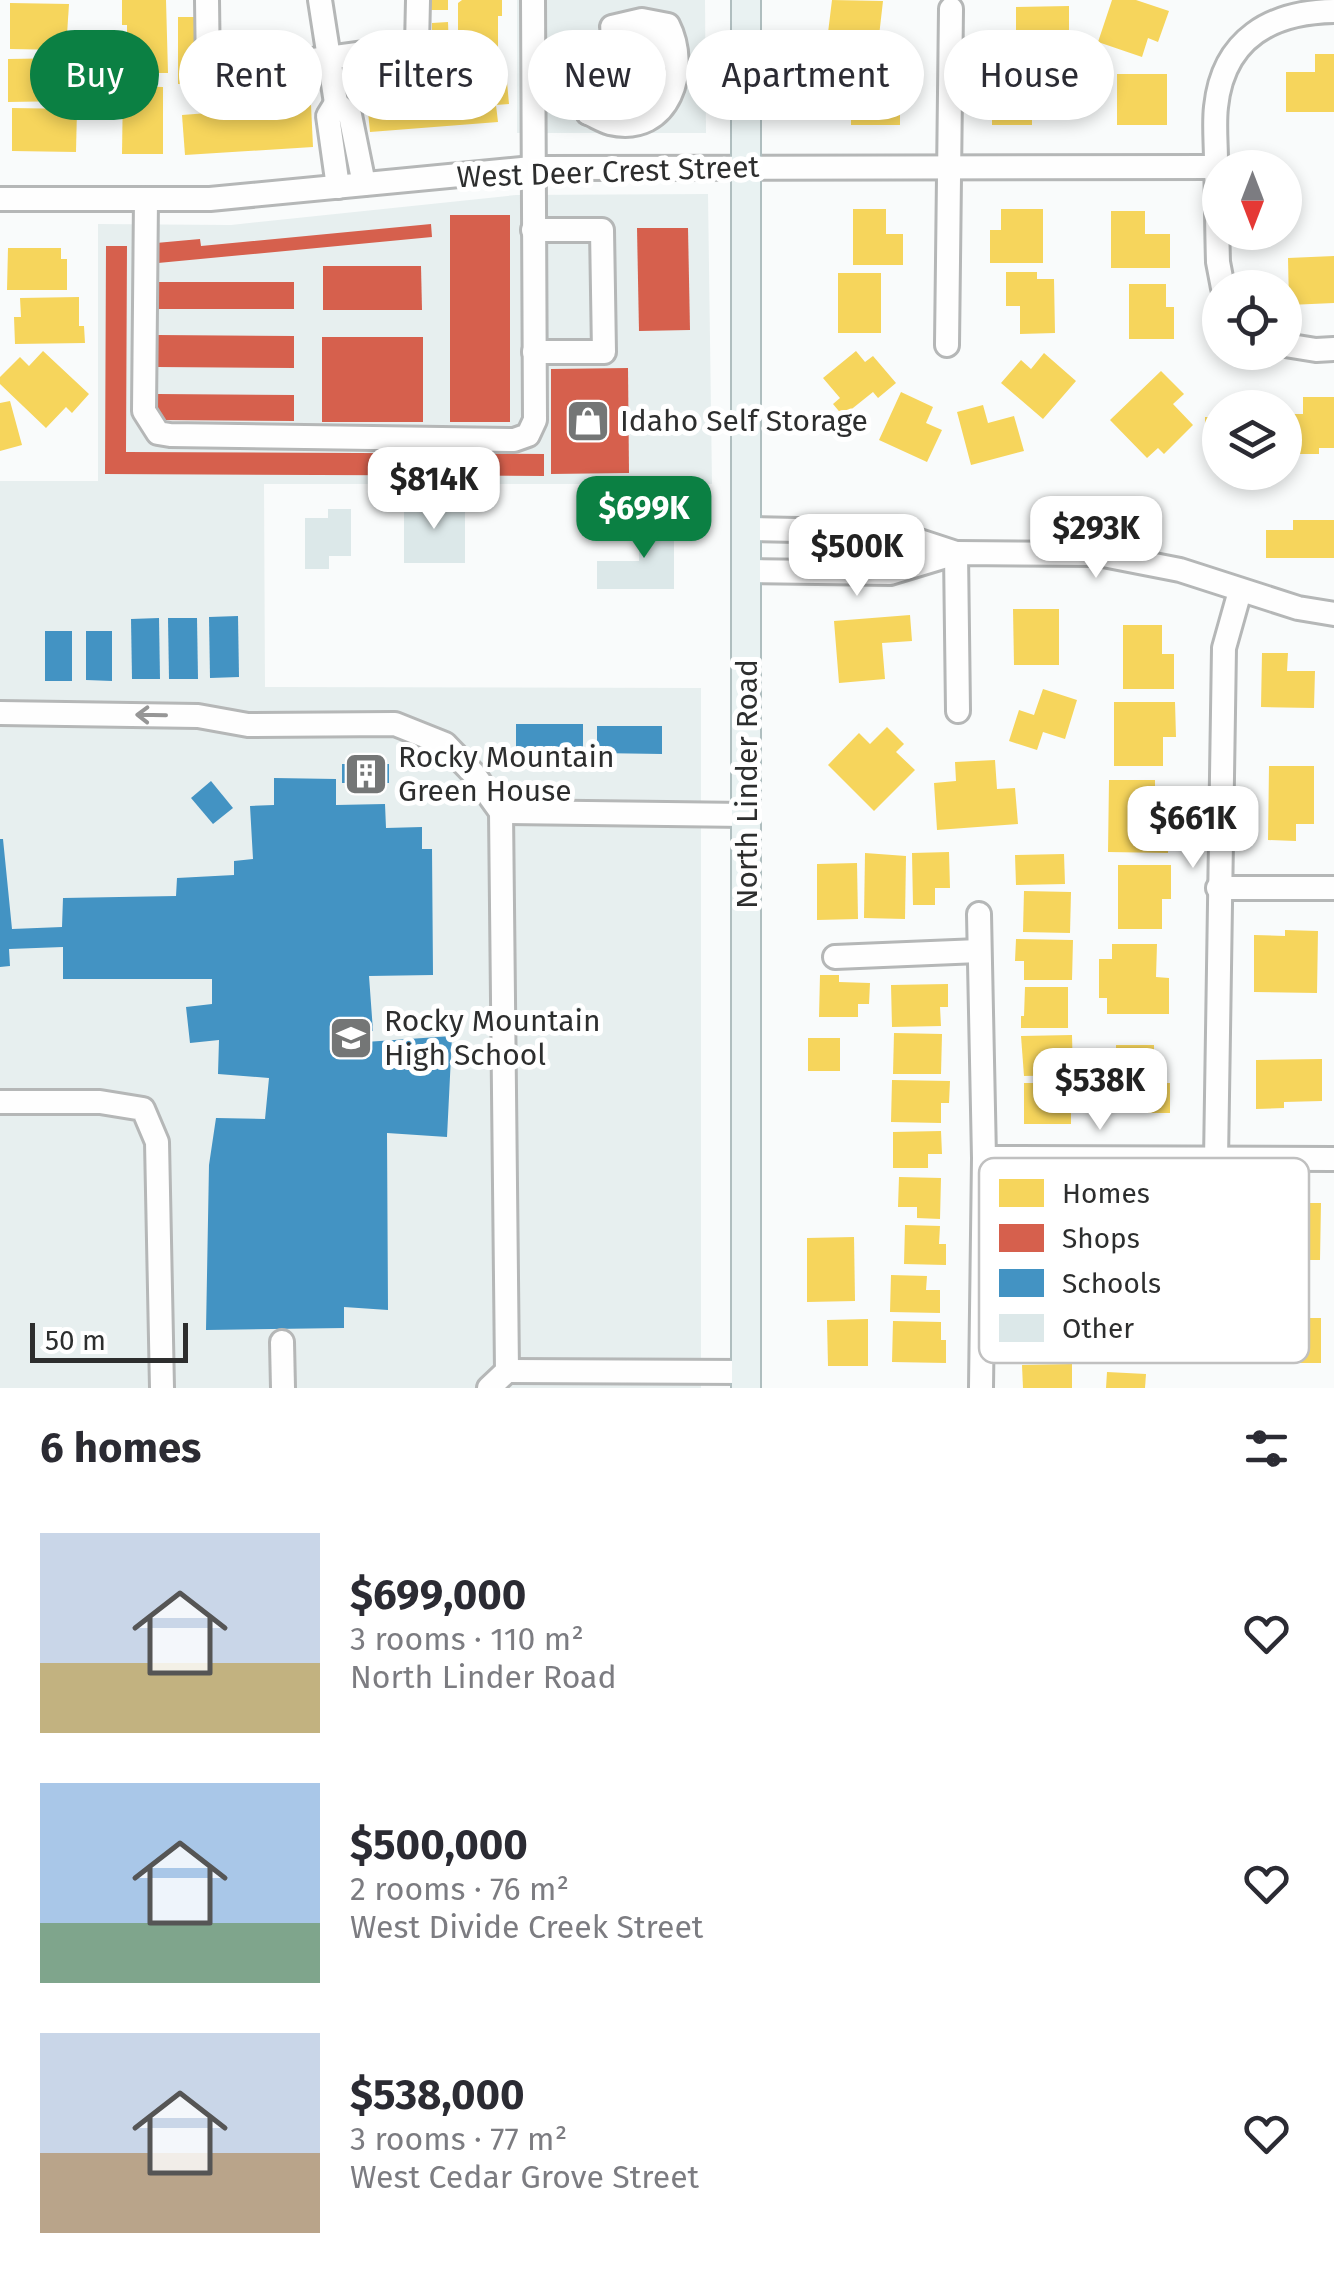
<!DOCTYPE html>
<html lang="en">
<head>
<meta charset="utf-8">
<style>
  :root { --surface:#fff; --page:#f7f7f7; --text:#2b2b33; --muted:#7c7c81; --accent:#0b8043 }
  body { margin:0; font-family:"Fira Sans",sans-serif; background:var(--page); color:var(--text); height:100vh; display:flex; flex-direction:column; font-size:38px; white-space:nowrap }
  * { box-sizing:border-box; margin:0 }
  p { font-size:32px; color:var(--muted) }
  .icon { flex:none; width:55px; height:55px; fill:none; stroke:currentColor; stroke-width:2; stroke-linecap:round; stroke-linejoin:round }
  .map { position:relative; height:1388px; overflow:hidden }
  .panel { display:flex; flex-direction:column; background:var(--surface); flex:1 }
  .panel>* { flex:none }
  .top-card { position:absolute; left:30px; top:30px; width:1275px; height:90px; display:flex; gap:20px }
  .needle { width:65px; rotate:180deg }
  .tools { position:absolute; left:1202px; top:150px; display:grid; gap:20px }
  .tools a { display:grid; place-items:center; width:100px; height:100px; border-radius:50%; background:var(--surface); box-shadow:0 5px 15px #0003; font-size:50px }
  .scale { position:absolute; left:30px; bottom:25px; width:158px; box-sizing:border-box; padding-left:10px; border:5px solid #2d2e2e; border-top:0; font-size:28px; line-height:35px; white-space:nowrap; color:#2d2e2e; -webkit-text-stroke:8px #fff; paint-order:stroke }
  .price { position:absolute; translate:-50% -85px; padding:0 22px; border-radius:20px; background:#fff; color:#222; font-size:32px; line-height:65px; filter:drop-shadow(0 2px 5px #0008) }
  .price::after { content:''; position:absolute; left:50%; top:60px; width:30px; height:22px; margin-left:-15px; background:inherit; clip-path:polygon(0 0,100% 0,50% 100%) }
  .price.on { background:var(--accent); color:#fff }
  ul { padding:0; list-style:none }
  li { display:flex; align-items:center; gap:30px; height:250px; padding:0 40px }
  li span { display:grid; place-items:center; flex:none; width:280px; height:200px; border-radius:0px; color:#555 }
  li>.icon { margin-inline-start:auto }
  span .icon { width:120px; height:120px; fill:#fffc; stroke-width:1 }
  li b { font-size:42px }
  h2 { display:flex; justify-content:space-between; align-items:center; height:120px; padding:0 40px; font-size:42px }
  .chip { padding:0 35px; border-radius:45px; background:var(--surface); box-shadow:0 5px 15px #0003; font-size:35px; line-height:90px }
  .chip.on { background:var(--accent); color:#fff }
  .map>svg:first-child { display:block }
  .built { fill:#e7efef }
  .homes { fill:#f6d55c }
  .shops { fill:#d6604d }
  .schools { fill:#4393c3 }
  .building { fill:#dce8e9 }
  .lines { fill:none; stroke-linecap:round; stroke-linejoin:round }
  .minor-casing { stroke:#b5b7b7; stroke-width:28 }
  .major-casing { stroke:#afbebf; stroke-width:32 }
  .minor { stroke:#fefefe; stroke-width:22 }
  .major { stroke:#e9f2f2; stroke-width:28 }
  .oneway { stroke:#969696 }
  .labels { text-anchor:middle; stroke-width:10; stroke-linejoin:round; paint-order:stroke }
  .street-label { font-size:30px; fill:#2d2e2e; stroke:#fff }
  .poi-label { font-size:30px; fill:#2d2e2e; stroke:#fff; text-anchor:start }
  .key { fill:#fff; stroke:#c0c0c0; stroke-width:2.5 }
  .key-label { font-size:28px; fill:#2d2e2e }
</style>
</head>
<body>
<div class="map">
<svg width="1334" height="1388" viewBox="0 0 1334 1388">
  <rect width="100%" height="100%" fill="#f9fbfb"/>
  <g class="built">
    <path d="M 517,0 L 705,0 L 706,133 L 517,133 Z"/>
    <path d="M 708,194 L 712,484 L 264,484 L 265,687 L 701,688 L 701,1388 L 0,1388 L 0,481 L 98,481 L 98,224 L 231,225 L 516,195 Z"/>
  </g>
  <g class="homes">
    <path d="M 122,0 L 166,0 L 168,73 L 127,73 L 127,25 L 122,25 Z"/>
    <rect x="431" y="0" width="17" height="10"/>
    <path d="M 462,0 L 502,0 L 502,16 L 498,16 L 498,66 L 458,66 L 458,3 Z"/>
    <path d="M 832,0 L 883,1 L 879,36 L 864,35 L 862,53 L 826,49 Z"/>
    <path d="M 1112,0 L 1136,0 L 1169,11 L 1158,42 L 1148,38 L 1142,57 L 1098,42 Z"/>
    <path d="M 10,3 L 69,4 L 66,50 L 10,49 Z"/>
    <path d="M 1069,6 L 1069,60 L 1030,60 L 1030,41 L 1016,41 L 1016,7 Z"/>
    <path d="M 178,17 L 194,17 L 195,84 L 178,84 Z"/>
    <path d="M 448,22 L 449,54 L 432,54 L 432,23 Z"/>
    <path d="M 1315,54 L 1334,54 L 1334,112 L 1286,112 L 1286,72 L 1315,72 Z"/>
    <path d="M 69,58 L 70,101 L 8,102 L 8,59 Z"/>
    <path d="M 409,60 L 412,75 L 379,80 L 376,66 Z"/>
    <path d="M 879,68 L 900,68 L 900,125 L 851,125 L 851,77 L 879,77 Z"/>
    <path d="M 992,70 L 1016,70 L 1016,86 L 1032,86 L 1032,125 L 992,125 Z"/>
    <rect x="1117" y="74" width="50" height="51"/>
    <path d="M 283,80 L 284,96 L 216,102 L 215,87 Z"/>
    <path d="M 507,82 L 509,104 L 496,105 L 498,122 L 370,132 L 366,91 Z"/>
    <path d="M 123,86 L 163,87 L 163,154 L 122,154 Z"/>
    <path d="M 311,105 L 313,147 L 185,155 L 182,115 Z"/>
    <path d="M 12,108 L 77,109 L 76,152 L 12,151 Z"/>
    <path d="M 853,209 L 886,209 L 886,234 L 903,234 L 903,265 L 853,265 Z"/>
    <path d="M 1001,209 L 1043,209 L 1043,263 L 990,263 L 990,230 L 1001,230 Z"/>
    <path d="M 1111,211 L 1145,211 L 1145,234 L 1170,234 L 1170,268 L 1111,268 Z"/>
    <path d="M 8,248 L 61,248 L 61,259 L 67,259 L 67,290 L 7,290 Z"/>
    <path d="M 1334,256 L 1334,303 L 1289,305 L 1288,258 Z"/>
    <path d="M 1006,272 L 1037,272 L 1037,279 L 1054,279 L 1055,333 L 1020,334 L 1020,306 L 1006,306 Z"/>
    <rect x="838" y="273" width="43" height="60"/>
    <path d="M 1129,284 L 1166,284 L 1166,307 L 1174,307 L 1174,339 L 1129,339 Z"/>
    <path d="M 79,297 L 79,326 L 84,326 L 85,343 L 15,344 L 14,317 L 21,317 L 20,298 Z"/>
    <path d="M 43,351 L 89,394 L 72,413 L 66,407 L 46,428 L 0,384 L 0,377 L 20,357 L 29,366 Z"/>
    <path d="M 856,351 L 865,362 L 873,356 L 896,383 L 878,398 L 873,392 L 843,416 L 833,404 L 840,398 L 823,378 Z"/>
    <path d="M 1044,353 L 1076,381 L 1043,419 L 1001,383 L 1021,360 L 1031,369 Z"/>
    <path d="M 1161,371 L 1184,394 L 1173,404 L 1193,425 L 1164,454 L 1158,448 L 1147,458 L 1110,420 Z"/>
    <path d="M 901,392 L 933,407 L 926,423 L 942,430 L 927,462 L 879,440 Z"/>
    <path d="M 1303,397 L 1334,397 L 1334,448 L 1319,448 L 1319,454 L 1285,454 L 1285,414 L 1303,414 Z"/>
    <rect x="1231" y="400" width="34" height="8"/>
    <path d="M 10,401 L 22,445 L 0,451 L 0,403 Z"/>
    <path d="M 983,405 L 988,423 L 1014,416 L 1024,451 L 971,465 L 957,412 Z"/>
    <rect x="1205" y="417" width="15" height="37"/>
    <path d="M 1293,520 L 1334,520 L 1334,558 L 1266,558 L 1266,530 L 1293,530 Z"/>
    <path d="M 1013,609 L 1059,609 L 1059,665 L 1014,665 Z"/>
    <path d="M 910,615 L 912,641 L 882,643 L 885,679 L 839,683 L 834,621 Z"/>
    <path d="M 1123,625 L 1162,625 L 1162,654 L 1174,654 L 1174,689 L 1123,689 Z"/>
    <path d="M 1262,653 L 1288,653 L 1287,671 L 1315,671 L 1314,708 L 1261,707 Z"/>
    <path d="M 1043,689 L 1077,700 L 1065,739 L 1043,732 L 1037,750 L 1009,741 L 1019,710 L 1034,715 Z"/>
    <path d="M 1114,702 L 1175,702 L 1176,737 L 1163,737 L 1163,766 L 1114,766 Z"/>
    <path d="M 887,727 L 904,744 L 896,752 L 915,770 L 874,811 L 828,765 L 859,733 L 870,744 Z"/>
    <path d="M 995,760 L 997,789 L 1015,788 L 1018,824 L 937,830 L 934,783 L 956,781 L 955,762 Z"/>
    <path d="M 1269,766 L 1314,766 L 1314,824 L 1296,824 L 1296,841 L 1268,840 Z"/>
    <path d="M 1109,780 L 1155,780 L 1155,814 L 1168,814 L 1168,853 L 1108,852 Z"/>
    <path d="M 949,852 L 950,888 L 935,888 L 935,905 L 913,905 L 912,853 Z"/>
    <path d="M 865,853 L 906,856 L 905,919 L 864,918 Z"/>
    <path d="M 1064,854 L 1065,884 L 1016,885 L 1015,855 Z"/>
    <path d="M 857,863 L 858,919 L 817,920 L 817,864 Z"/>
    <path d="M 1118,865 L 1171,865 L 1171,899 L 1162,899 L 1162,929 L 1118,929 Z"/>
    <path d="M 1024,891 L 1071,892 L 1070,933 L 1023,932 Z"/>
    <path d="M 1285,930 L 1318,931 L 1317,993 L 1254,992 L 1254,935 L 1285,936 Z"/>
    <path d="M 1016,939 L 1073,940 L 1072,980 L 1024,980 L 1024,961 L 1015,961 Z"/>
    <path d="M 1112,944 L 1157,944 L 1156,977 L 1169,978 L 1169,1014 L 1107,1014 L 1107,998 L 1099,998 L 1099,959 L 1112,959 Z"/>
    <path d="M 820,975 L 839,975 L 839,982 L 870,983 L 869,1004 L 858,1004 L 858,1017 L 819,1017 Z"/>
    <path d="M 948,984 L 948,1007 L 940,1007 L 941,1026 L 892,1027 L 891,985 Z"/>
    <path d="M 1025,987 L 1068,987 L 1068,1028 L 1021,1028 L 1021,1016 L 1024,1016 Z"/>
    <path d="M 894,1033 L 942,1034 L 941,1074 L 893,1074 Z"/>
    <path d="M 1072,1035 L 1073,1075 L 1024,1076 L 1021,1036 Z"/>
    <rect x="808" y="1038" width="32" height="33"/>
    <path d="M 1116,1045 L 1154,1045 L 1154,1083 L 1170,1083 L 1170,1113 L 1108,1113 L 1108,1071 L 1116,1071 Z"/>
    <path d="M 1322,1059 L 1322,1101 L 1284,1102 L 1284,1108 L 1256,1109 L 1256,1060 Z"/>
    <path d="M 892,1080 L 950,1081 L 949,1103 L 941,1103 L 941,1123 L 891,1122 Z"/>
    <rect x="1024" y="1083" width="47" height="41"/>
    <path d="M 941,1131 L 942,1154 L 928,1154 L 928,1168 L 893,1168 L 893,1132 Z"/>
    <path d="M 899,1177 L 941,1178 L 940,1219 L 917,1218 L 917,1207 L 898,1207 Z"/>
    <path d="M 1283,1203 L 1321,1203 L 1320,1260 L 1306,1260 L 1306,1268 L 1258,1267 L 1258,1216 L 1283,1216 Z"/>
    <path d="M 905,1225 L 940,1226 L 939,1244 L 946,1244 L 946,1265 L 904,1264 Z"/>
    <path d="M 854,1237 L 855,1301 L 807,1302 L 807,1238 Z"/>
    <path d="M 891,1275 L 927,1276 L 926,1290 L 940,1290 L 940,1313 L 890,1312 Z"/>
    <rect x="1262" y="1318" width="59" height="45"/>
    <path d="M 868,1319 L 868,1366 L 828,1366 L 827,1320 Z"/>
    <path d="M 893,1321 L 941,1322 L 941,1340 L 946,1340 L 946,1363 L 892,1362 Z"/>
    <path d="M 1072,1364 L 1072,1388 L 1023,1388 L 1022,1365 Z"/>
    <path d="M 1107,1372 L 1146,1374 L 1145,1388 L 1106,1388 Z"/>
  </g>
  <g class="shops">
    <path d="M 655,74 L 672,92 L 646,113 L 634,101 Z"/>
    <rect x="450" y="215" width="60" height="207"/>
    <path d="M 431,224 L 432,237 L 158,263 L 156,243 L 200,239 L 201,246 Z"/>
    <path d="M 637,228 L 688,228 L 690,330 L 639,331 Z"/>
    <path d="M 106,246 L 127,246 L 126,452 L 544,454 L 544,476 L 105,474 Z"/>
    <path d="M 323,266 L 421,266 L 422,310 L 323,310 Z"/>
    <rect x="158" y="282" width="136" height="27"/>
    <path d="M 158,335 L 294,336 L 294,368 L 157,367 Z"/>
    <rect x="322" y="337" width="101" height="85"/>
    <path d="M 628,368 L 629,473 L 551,474 L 551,369 Z"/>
    <path d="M 158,394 L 294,395 L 294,421 L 157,420 Z"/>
  </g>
  <g class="schools">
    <path d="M 238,616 L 239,677 L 210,678 L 209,617 Z"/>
    <path d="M 159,618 L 160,679 L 132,679 L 131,619 Z"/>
    <path d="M 168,618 L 197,618 L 198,679 L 169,679 Z"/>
    <rect x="45" y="631" width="27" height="50"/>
    <path d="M 86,631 L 112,631 L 112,681 L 86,680 Z"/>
    <rect x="516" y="724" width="67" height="29"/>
    <path d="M 597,726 L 662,726 L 662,754 L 597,753 Z"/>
    <rect x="342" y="764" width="47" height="19"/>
    <path d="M 274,778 L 336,779 L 336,805 L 385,804 L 386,828 L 422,827 L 422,849 L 432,849 L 433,975 L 369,976 L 373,1031 L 351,1033 L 351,1043 L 452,1036 L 447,1137 L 387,1133 L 388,1310 L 344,1307 L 344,1328 L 206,1330 L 209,1165 L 216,1118 L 265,1119 L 269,1078 L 218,1074 L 219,1040 L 190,1043 L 186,1007 L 212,1004 L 212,979 L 63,979 L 63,947 L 9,949 L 10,966 L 0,967 L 0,839 L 3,839 L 12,929 L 62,927 L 63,898 L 176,896 L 177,878 L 234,875 L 234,861 L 253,859 L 250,806 L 274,805 Z"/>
    <path d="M 211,781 L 233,808 L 213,824 L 191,798 Z"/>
  </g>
  <g class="building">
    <rect x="404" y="502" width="61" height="61"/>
    <path d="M 328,509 L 351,509 L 351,556 L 329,556 L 329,569 L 305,569 L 305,518 L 328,518 Z"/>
    <path d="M 639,520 L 674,520 L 674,589 L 597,589 L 597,561 L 639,561 Z"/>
  </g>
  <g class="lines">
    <g class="minor-casing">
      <g id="minor">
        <path d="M 207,0 L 208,74 L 417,46 L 418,0"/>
        <path d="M 320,0 L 336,103"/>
        <path d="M 588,113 C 595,116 603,121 610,123 C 670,137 690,68 668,25 L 642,20 L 612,27"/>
        <path d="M 588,113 C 617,99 670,80 654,40 L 621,30"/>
        <path d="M 338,187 L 328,116 L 336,103 L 350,115 L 364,184"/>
        <path d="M 0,199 L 210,199 L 532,168 L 1217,167"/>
        <path d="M 146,199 L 144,411 L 158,433 L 170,435 L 514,440 L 528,435 L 535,420 L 533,0"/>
        <path d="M 533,230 L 602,230 L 604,352 L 534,352"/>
        <path d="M 1223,288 L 1218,262 C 1217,229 1217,195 1216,161 C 1216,144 1214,124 1216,107 C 1223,39 1271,12 1334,11"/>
        <path d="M 947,345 L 951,9"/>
        <path d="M 1285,345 L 1316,350 L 1334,349"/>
        <path d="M 747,529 L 892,532 L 956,553"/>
        <path d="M 956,553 L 958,711"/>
        <path d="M 747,571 L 890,573 L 956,553 L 1098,554 L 1180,570 L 1298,608 L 1334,614"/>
        <path d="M 0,713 L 198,716 L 248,725 L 395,724 L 445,744 L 473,773 L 501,812 L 746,815"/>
        <path d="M 1218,888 L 1334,888"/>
        <path d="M 979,914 L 984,1158 L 981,1388"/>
        <path d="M 835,957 L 979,951"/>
        <path d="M 0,1102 L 100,1102 L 143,1109 L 157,1142 L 162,1388"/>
        <path d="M 984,1158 L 1334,1159"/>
        <path d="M 1216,1160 L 1224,648 L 1240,591"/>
        <path d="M 282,1342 L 283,1388"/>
        <path d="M 507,1371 L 746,1372"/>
        <path d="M 489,1388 L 507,1371 L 501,812"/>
      </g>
    </g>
    <g class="major-casing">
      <path id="major" d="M 746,0 L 746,1388"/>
    </g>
    <use href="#minor" class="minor"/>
    <use href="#major" class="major"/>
  </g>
  <defs><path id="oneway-shaft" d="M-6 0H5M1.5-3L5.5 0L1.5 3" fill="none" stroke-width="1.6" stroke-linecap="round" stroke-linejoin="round" transform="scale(2.5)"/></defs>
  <use class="oneway" href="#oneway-shaft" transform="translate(151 715) rotate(-179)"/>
  <defs>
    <g id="shop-square" transform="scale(2.25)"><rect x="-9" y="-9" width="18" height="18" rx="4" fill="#747676" stroke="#fff"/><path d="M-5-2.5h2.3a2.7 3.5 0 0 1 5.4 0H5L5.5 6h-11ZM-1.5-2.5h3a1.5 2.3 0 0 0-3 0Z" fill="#fff"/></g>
    <g id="building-square" transform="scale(2.25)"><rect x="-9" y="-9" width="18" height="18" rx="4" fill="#747676" stroke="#fff"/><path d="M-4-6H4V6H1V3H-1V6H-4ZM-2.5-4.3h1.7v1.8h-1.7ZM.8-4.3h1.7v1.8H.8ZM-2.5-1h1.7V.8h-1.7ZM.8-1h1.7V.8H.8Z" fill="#fff"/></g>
    <g id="school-square" transform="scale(2.25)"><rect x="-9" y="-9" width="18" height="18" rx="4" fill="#747676" stroke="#fff"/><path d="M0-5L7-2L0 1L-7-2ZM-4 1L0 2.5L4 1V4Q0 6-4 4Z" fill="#fff"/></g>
  </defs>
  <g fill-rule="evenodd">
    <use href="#shop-square" x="588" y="421"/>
    <use href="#building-square" x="366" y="774"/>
    <use href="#school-square" x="351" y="1038"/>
  </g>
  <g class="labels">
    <g class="street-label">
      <text transform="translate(608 172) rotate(-2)" y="10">West Deer Crest Street</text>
      <text transform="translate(747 784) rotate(-90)" y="10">North Linder Road</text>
    </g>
    <g class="poi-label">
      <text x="620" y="431">Idaho Self Storage</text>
      <text x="398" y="767">Rocky Mountain<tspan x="398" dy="34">Green House</tspan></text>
      <text x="384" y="1031">Rocky Mountain<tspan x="384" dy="34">High School</tspan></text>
    </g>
  </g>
  <rect x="979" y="1158" width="330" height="205" rx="15" class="key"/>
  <rect x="999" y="1179" width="45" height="28" fill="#f6d55c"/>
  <rect x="999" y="1224" width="45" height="28" fill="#d6604d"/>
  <rect x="999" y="1269" width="45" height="28" fill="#4393c3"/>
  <rect x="999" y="1314" width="45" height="28" fill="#dce8e9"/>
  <g class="key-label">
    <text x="1062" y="1203">Homes</text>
    <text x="1062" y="1248">Shops</text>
    <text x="1062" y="1293">Schools</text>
    <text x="1062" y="1338">Other</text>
  </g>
</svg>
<div class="tools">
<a><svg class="needle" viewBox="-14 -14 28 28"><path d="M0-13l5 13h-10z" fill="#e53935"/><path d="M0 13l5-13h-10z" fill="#7c7c81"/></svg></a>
<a><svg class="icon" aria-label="locate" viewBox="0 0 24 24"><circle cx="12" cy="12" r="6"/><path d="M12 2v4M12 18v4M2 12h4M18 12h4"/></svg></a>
<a><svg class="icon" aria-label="layers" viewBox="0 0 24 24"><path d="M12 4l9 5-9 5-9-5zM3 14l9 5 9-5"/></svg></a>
</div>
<div class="scale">50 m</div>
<b class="price" style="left:434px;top:532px">$814K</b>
<b class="price on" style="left:644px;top:561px">$699K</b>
<b class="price" style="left:1096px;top:581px">$293K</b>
<b class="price" style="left:857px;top:599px">$500K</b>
<b class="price" style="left:1193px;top:871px">$661K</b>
<b class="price" style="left:1100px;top:1133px">$538K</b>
<div class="top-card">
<a class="chip on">Buy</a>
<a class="chip">Rent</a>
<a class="chip">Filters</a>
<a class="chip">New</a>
<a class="chip">Apartment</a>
<a class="chip">House</a>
</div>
</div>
<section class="panel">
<h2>6 homes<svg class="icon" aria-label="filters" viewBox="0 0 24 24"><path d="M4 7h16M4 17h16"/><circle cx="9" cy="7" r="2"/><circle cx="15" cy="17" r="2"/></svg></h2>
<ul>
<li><span style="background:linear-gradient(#c9d6e8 65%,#c2b280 0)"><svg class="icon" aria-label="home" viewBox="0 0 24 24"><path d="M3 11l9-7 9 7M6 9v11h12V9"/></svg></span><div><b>$699,000</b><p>3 rooms · 110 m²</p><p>North Linder Road</p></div><svg class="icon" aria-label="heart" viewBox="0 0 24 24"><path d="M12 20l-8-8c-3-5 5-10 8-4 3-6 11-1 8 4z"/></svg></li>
<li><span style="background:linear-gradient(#a9c7e8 70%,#7fa58c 0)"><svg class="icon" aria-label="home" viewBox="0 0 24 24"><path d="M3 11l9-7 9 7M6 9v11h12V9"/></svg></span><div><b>$500,000</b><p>2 rooms · 76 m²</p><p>West Divide Creek Street</p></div><svg class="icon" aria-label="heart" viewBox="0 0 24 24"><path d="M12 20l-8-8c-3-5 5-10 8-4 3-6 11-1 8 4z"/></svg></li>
<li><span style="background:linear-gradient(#c9d6e8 60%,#b9a48a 0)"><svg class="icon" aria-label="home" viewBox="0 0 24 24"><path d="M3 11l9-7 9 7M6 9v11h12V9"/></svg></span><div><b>$538,000</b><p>3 rooms · 77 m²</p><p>West Cedar Grove Street</p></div><svg class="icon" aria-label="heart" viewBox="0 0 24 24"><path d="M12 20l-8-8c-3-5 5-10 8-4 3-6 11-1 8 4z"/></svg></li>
</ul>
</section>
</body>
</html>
